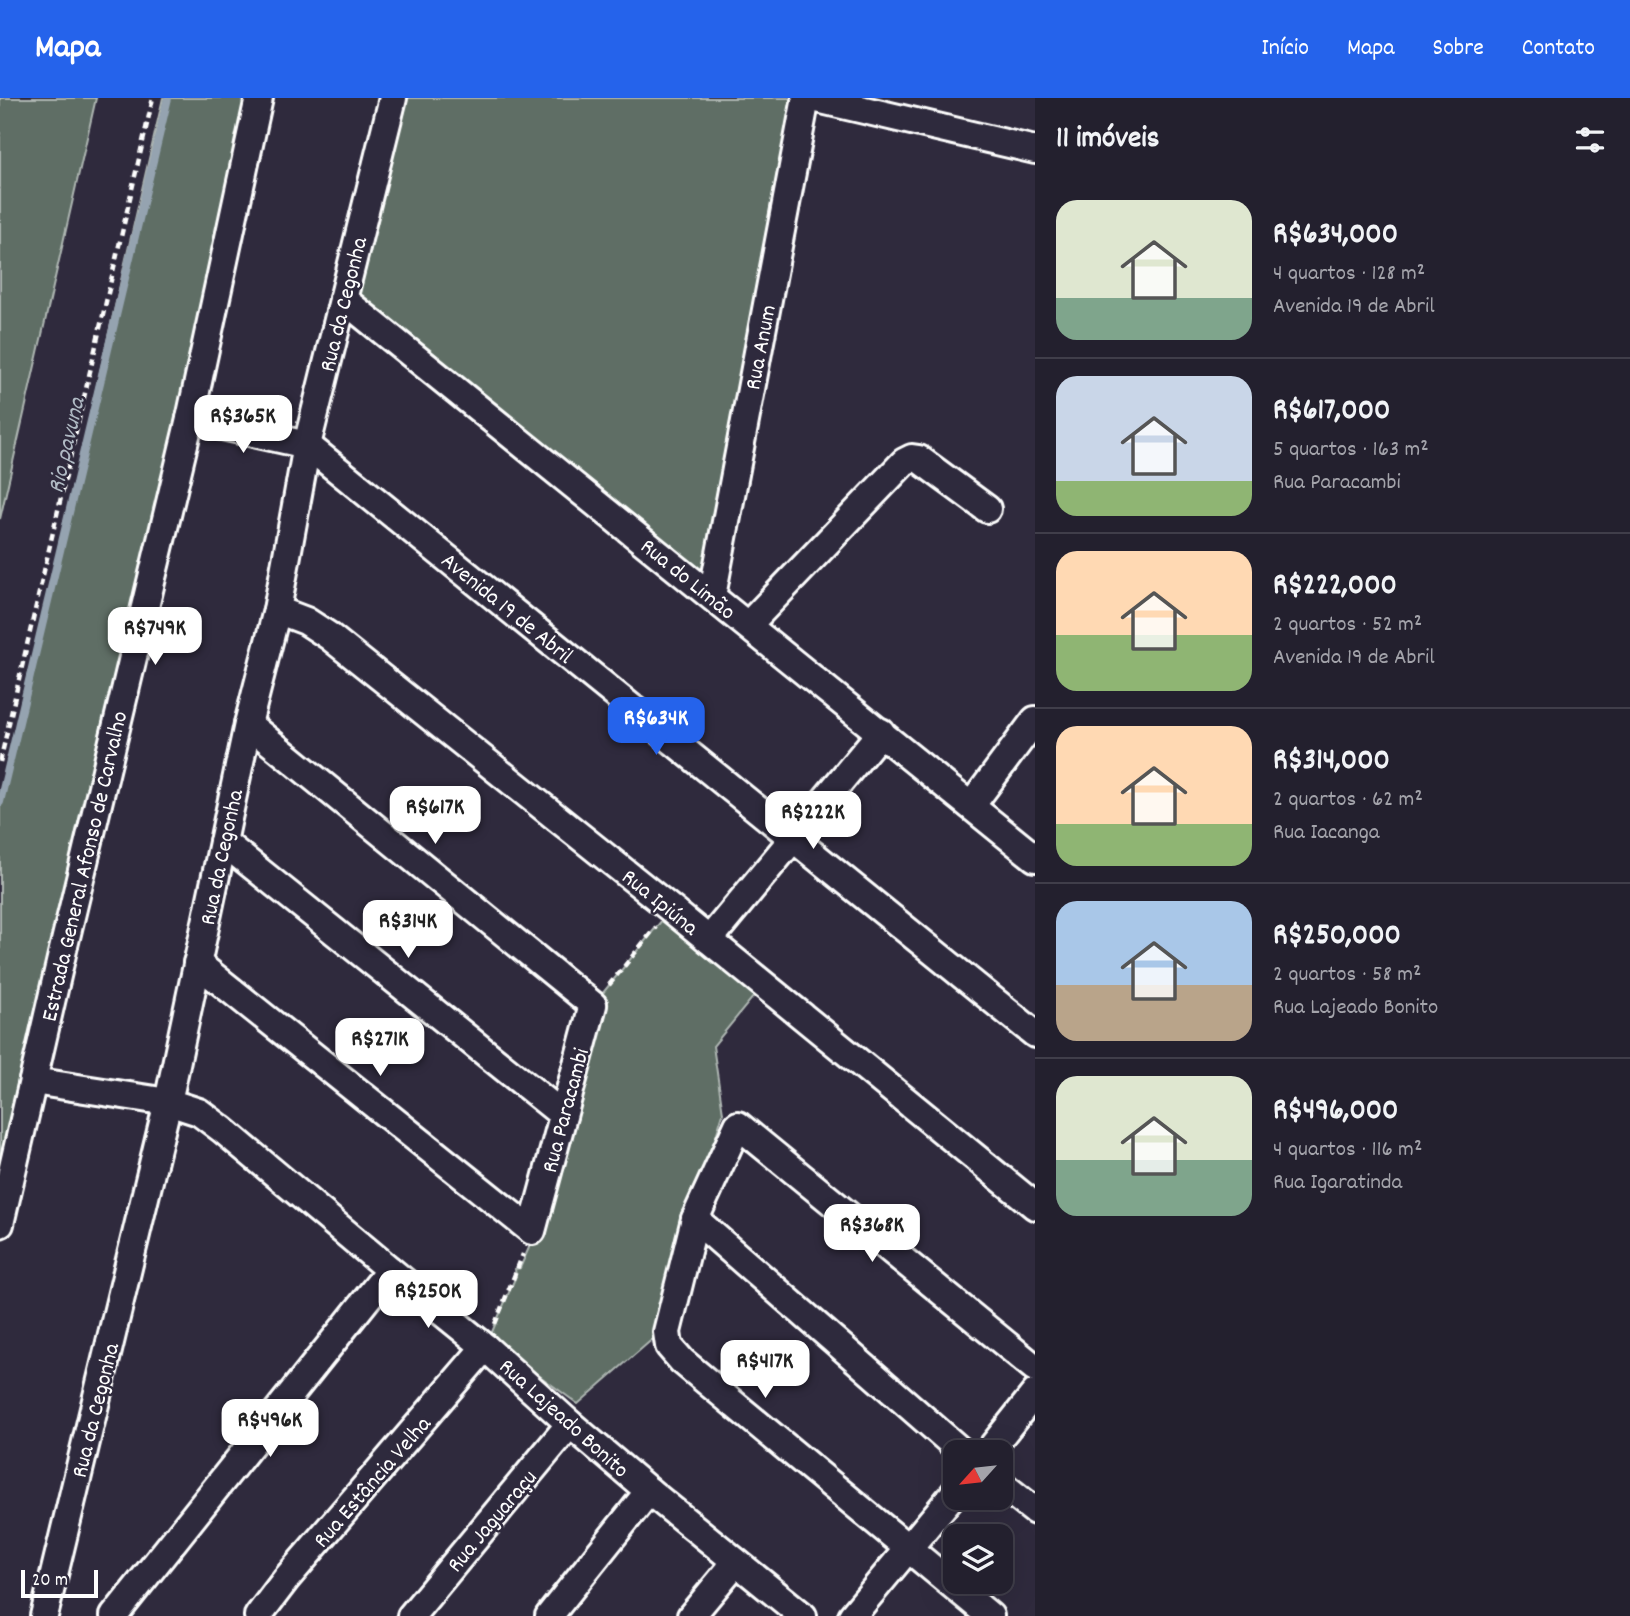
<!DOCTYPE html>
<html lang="pt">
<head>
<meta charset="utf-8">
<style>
  :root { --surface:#23202e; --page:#2f2d3a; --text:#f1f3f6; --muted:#a3a3aa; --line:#403e4a; --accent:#2563eb }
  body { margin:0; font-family:Dekko,sans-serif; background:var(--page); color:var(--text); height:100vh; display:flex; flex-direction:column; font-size:26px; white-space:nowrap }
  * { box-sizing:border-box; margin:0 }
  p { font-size:23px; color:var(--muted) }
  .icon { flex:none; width:38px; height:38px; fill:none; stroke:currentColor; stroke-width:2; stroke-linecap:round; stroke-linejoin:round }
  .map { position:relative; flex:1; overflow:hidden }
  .drawer { display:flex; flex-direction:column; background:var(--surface); width:595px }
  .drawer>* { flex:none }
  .needle { width:46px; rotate:243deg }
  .fabs { position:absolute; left:943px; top:1342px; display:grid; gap:14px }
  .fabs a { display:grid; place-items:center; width:70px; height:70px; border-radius:14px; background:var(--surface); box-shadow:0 7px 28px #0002,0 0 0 2px var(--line); font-size:35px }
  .scale { position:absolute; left:21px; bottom:18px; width:77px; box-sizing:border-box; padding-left:7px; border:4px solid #fff; border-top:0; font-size:19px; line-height:24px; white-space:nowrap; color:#fff; -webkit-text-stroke:5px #2f2a3d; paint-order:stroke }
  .price { position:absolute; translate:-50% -60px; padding:0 16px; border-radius:14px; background:#fff; color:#222; font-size:23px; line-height:46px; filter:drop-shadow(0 2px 4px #0008) }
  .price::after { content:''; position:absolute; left:50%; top:42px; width:21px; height:16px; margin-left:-10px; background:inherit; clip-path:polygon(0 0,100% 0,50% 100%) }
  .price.active { background:var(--accent); color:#fff }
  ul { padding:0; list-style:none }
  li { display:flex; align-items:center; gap:21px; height:175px; padding:0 21px }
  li+li { border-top:2px solid var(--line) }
  li span { display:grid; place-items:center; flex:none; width:196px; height:140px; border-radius:21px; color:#555 }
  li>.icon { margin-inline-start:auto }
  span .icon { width:84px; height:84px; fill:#fffc; stroke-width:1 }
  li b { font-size:30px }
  h2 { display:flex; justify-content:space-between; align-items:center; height:84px; padding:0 21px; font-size:30px }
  header { display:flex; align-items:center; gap:42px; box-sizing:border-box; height:98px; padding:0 35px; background:var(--accent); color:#fff }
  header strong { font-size:33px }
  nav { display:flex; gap:38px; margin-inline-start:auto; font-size:24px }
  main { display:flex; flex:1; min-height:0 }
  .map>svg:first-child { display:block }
  .green { fill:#5e6e65; stroke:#aeb6b2; stroke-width:2 }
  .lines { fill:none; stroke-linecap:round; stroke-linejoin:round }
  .stream { stroke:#95a3b0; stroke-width:8 }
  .minor-casing { stroke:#fff; stroke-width:32 }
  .path { stroke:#fff; stroke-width:4.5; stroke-dasharray:7 5; stroke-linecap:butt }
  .minor { stroke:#2f2a3d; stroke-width:26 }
  .labels { text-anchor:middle; stroke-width:5; stroke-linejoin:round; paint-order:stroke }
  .street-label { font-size:23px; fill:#fff; stroke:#2f2a3d }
  .water-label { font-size:24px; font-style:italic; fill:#b0bac4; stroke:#2f2a3d }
</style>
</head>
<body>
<header>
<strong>Mapa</strong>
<nav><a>Início</a><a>Mapa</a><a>Sobre</a><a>Contato</a></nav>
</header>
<main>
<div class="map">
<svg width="1035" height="1518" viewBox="0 0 1035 1518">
  <rect width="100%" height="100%" fill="#2f2a3d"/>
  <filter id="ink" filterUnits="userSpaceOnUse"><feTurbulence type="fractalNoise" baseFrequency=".0143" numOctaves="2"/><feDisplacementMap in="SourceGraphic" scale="14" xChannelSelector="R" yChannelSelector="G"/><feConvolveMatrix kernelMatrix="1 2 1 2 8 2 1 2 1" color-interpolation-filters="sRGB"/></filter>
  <g filter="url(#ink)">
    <g class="green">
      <path d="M 0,0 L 96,0 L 0,421 Z"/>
      <path d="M 163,0 L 249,0 L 181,313 L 19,978 L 0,1064 L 0,708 Z"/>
      <path d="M 401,0 L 788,0 L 800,3 L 706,484 L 351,200 Z"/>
      <path d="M 671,811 L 763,887 L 713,948 L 723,1015 L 655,1239 L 578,1306 L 489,1241 L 516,1178 L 515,1171 L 520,1170 L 536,1134 L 593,907 Z"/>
    </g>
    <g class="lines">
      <path class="stream" d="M 0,704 L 168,0"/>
      <g class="minor-casing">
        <g id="minor">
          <path d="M 813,0 L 1035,52"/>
          <path d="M 343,201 L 1035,760"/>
          <path d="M 190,321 L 307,347 L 1035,936"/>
          <path d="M 712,498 L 806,0"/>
          <path d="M 277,512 L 306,523 L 329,538 L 671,811 L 1035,1108"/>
          <path d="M 748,527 L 904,364 L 912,360 L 919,361 L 987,411"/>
          <path d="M 971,708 L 1035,622"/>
          <path d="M 223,744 L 563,1017"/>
          <path d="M 709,842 L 881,634"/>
          <path d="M 197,865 L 532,1133 L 593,907 L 248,626"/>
          <path d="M 33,983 L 168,1004 L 199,1014 L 223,1032 L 390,1172 L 485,1249 L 570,1326 L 649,1393 L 803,1518"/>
          <path d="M 695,1121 L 962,1354"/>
          <path d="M 0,1126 L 63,852 L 190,321 L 259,0"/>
          <path d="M 988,1354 L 1035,1295"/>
          <path d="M 1001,1386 L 1035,1413"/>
          <path d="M 44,1518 L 168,1004 L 248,626 L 277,512 L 307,347 L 393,0"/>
          <path d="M 114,1518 L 390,1172"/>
          <path d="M 258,1518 L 286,1481 L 485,1249"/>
          <path d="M 411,1518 L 570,1326"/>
          <path d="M 549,1518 L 649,1393"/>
          <path d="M 691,1518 L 736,1464"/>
          <path d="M 852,1518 L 956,1393"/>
          <path d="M 990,1518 L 682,1263 L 669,1248 L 667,1234 L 695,1121 L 738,1027 L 1035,1270"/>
        </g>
      </g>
      <g class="path">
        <path d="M 0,664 L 153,0"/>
        <path d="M 609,887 L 656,829"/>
        <path d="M 495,1226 L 523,1156"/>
      </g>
      <use href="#minor" class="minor"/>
    </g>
  </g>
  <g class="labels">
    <g class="street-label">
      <text transform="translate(342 206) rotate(-76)" y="8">Rua da Cegonha</text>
      <text transform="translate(759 249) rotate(-79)" y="8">Rua Anum</text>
      <text transform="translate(689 480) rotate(39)" y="8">Rua do Limão</text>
      <text transform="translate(508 509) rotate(39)" y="8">Avenida 19 de Abril</text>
      <text transform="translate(220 759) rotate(-78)" y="8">Rua da Cegonha</text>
      <text transform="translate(83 768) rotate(-77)" y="8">Estrada General Afonso de Carvalho</text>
      <text transform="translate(661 803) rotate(39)" y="8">Rua Ipiúna</text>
      <text transform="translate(564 1012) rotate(-75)" y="8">Rua Paracambi</text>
      <text transform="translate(94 1312) rotate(-76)" y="8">Rua da Cegonha</text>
      <text transform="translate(565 1319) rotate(42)" y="8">Rua Lajeado Bonito</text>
      <text transform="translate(371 1383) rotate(-49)" y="8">Rua Estância Velha</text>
      <text transform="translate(491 1422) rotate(-50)" y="8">Rua Jaguaraçu</text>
    </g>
    <g class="water-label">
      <text transform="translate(65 347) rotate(-77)" y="8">Rio pavuna</text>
    </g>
  </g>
</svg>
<div class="fabs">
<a><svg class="needle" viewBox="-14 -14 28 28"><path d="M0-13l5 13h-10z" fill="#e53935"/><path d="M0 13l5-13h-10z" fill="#a3a3aa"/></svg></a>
<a><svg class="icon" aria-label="layers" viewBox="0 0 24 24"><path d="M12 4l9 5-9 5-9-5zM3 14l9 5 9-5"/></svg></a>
</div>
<div class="scale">20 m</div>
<b class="price" style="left:243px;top:357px">R$365K</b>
<b class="price" style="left:155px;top:569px">R$749K</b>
<b class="price active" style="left:656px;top:659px">R$634K</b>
<b class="price" style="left:435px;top:748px">R$617K</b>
<b class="price" style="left:813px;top:753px">R$222K</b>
<b class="price" style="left:408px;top:862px">R$314K</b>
<b class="price" style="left:380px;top:980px">R$271K</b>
<b class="price" style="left:872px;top:1166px">R$368K</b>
<b class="price" style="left:428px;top:1232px">R$250K</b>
<b class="price" style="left:765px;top:1302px">R$417K</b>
<b class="price" style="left:270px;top:1361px">R$496K</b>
</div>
<section class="drawer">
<h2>11 imóveis<svg class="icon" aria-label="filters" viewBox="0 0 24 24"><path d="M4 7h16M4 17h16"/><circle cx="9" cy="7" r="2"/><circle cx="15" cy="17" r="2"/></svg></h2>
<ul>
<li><span style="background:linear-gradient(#dfe7d0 70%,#7fa58c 0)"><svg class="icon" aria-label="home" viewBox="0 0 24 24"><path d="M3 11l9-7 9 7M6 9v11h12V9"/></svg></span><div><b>R$634,000</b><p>4 quartos · 128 m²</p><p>Avenida 19 de Abril</p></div></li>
<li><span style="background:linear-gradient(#c9d6e8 75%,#8fb573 0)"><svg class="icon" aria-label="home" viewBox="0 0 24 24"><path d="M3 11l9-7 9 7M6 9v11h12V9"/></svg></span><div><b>R$617,000</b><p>5 quartos · 163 m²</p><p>Rua Paracambi</p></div></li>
<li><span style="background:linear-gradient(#ffd9b3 60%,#8fb573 0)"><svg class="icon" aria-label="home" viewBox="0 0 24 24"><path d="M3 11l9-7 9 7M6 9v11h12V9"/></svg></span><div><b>R$222,000</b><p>2 quartos · 52 m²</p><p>Avenida 19 de Abril</p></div></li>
<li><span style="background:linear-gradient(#ffd9b3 70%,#8fb573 0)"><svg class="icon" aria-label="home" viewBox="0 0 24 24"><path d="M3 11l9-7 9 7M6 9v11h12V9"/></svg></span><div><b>R$314,000</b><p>2 quartos · 62 m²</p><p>Rua Iacanga</p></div></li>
<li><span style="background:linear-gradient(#a9c7e8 60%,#b9a48a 0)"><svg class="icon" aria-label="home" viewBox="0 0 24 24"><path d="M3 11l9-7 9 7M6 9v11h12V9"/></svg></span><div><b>R$250,000</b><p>2 quartos · 58 m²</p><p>Rua Lajeado Bonito</p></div></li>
<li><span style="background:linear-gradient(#dfe7d0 60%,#7fa58c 0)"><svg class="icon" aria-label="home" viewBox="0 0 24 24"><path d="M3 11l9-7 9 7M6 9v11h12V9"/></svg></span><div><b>R$496,000</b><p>4 quartos · 116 m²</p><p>Rua Igaratinda</p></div></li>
</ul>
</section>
</main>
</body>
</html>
